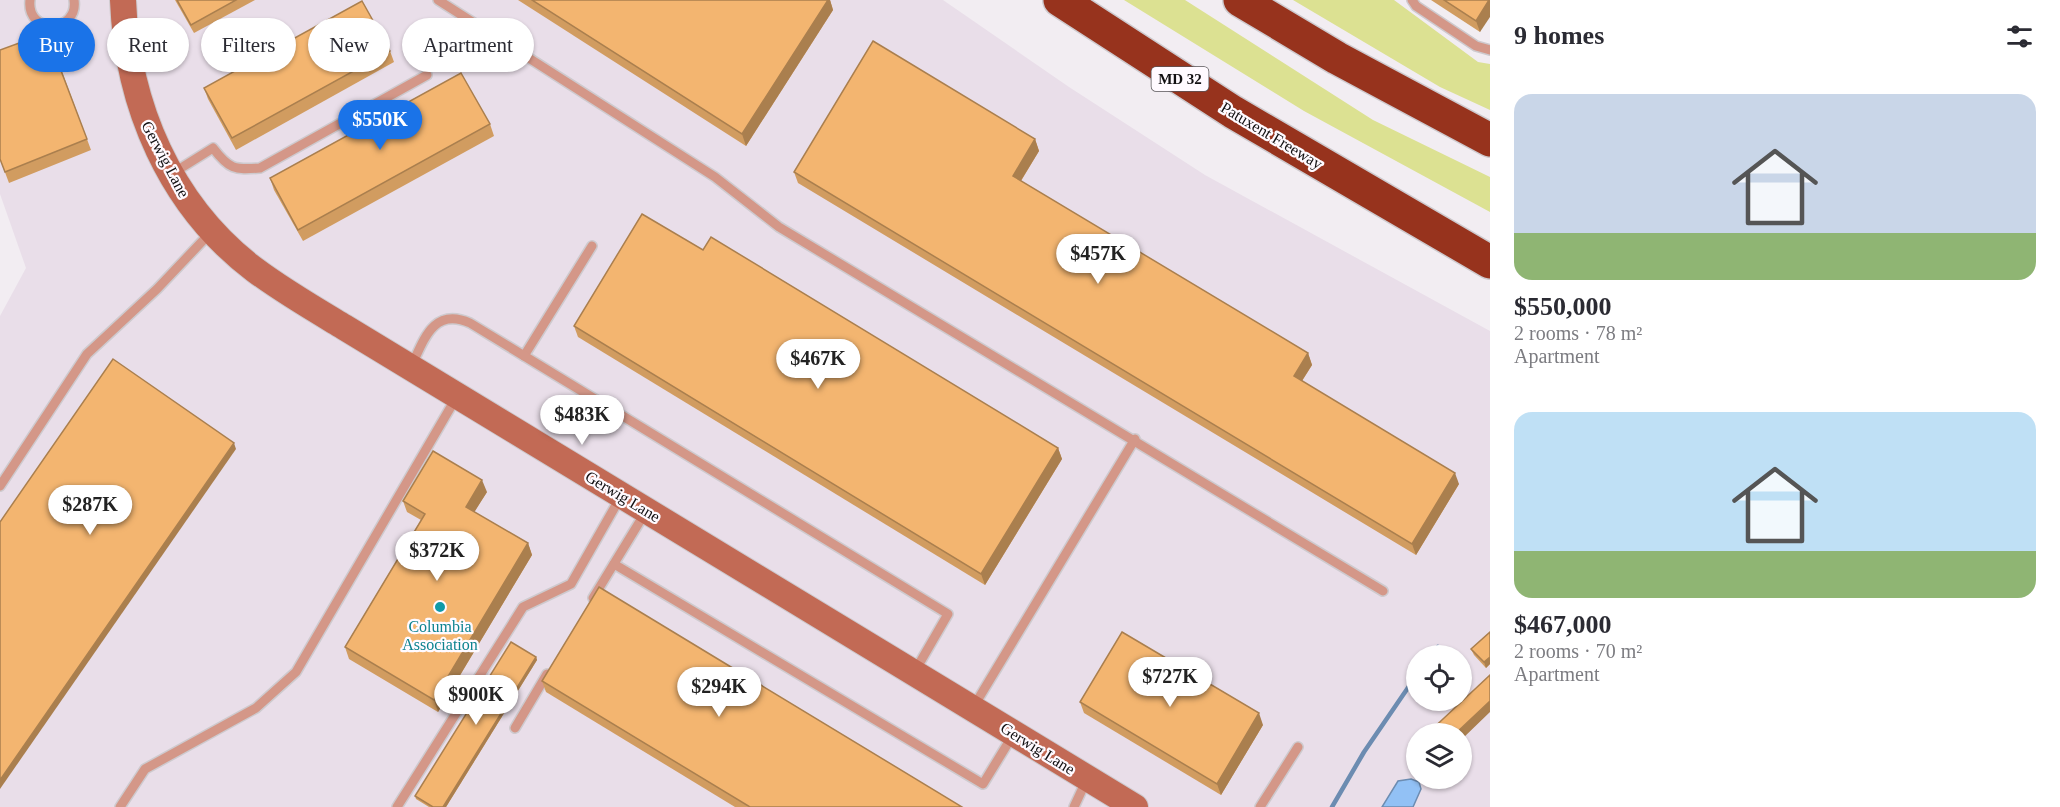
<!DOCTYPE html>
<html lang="en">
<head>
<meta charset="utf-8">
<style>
  :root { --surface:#fff; --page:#f7f7f7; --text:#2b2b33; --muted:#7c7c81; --accent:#1a73e8 }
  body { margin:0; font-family:"Times New Roman",serif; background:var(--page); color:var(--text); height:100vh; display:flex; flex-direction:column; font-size:22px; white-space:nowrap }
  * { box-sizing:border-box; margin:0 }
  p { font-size:20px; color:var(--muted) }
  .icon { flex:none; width:33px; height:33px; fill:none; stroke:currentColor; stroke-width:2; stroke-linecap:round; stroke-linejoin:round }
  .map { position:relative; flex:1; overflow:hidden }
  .details { display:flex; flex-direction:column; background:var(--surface); width:570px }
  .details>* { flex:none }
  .banner { position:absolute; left:18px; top:18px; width:570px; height:54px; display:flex; gap:12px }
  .fabs { position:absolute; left:1406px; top:645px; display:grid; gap:12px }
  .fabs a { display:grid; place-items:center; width:66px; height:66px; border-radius:50%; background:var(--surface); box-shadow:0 2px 4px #0004; font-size:30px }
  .price { position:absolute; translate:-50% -51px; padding:0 14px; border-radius:21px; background:#fff; color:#222; font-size:20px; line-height:39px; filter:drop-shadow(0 2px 3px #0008) }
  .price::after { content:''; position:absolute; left:50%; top:36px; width:18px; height:14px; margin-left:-9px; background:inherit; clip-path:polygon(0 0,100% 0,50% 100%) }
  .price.active { background:var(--accent); color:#fff }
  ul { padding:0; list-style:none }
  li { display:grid; align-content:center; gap:12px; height:318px; padding:0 24px }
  li span { display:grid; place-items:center; height:186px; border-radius:18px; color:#555 }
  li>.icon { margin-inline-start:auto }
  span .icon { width:108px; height:108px; fill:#fffc; stroke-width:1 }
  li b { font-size:26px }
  h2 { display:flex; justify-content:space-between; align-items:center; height:72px; padding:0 24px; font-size:26px }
  .tag { padding:0 21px; border-radius:27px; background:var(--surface); box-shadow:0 2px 4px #0004; font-size:21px; line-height:54px }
  .tag.active { background:var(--accent); color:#fff }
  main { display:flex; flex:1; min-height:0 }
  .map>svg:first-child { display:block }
  .built { fill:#e9dee9; fill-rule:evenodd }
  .green { fill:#dce192 }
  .water { fill:#92c1f5; stroke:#6c8cb1; stroke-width:1.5 }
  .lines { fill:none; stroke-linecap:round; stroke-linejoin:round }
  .stream { stroke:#6c8cb1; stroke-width:4.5 }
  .lane-casing { stroke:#cecace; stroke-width:12 }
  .secondary-casing { stroke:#cecace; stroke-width:28 }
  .highway-casing { stroke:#cecace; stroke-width:36 }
  .lane { stroke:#d49788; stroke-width:9 }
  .secondary { stroke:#c26a55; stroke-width:26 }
  .highway { stroke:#97331d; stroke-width:33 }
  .wall { fill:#d19c60 }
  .shaded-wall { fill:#aa7f4e }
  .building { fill:#f3b570; stroke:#aa7f4e; stroke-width:1.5 }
  .culture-dot { fill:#0f9aa8; stroke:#fffaff; stroke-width:2 }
  .labels { text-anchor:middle; stroke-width:4.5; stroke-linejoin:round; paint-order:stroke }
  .shield { fill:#fffaff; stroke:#595659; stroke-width:1.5 }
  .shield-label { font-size:15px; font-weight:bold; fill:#121012 }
  .street-label { font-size:16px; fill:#121012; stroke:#fffaff }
  .culture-label { font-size:16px; fill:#0d838f; stroke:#fffaff }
</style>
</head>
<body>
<main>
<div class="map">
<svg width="1490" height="807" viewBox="0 0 1490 807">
  <rect width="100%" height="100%" fill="#f2edf2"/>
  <path class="built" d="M 0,0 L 943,0 L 1069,87 L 1205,175 L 1490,331 L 1490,807 L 0,807 L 0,316 L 26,268 L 0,194 ZM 1416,656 L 1461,656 L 1461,700 L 1416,700 ZM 1416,734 L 1461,734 L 1461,778 L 1416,778 Z"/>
  <g class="green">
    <path d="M 1124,0 L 1185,0 L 1373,120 L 1490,177 L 1490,212 L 1304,111 Z"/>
    <path d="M 1293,0 L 1394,0 L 1478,62 L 1490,64 L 1490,110 L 1440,87 Z"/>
  </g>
  <path class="water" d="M 1411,779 L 1419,782 L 1421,789 L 1413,807 L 1382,807 L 1398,781 Z"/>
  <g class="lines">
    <g class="stream">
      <path d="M 1431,656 L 1438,647"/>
      <path d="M 1332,807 L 1364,752 L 1416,676"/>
    </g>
    <g class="lane-casing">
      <g id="lane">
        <path d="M 30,0 C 26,35 79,33 74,0"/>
        <path d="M 438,0 L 715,177 L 779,227 L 1383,591"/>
        <path d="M 1412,0 L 1416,6 L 1476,46 L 1490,50"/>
        <path d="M 173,173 L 213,148 C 229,169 234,170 260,168 L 427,75"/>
        <path d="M 524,356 L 592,246"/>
        <path d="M 412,365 C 424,339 434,307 470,323 L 948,614 L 915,671"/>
        <path d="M 0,486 L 87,354 L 157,289 L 212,231"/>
        <path d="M 614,564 L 983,784 L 1013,735"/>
        <path d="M 593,598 L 645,513"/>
        <path d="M 974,706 L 1135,439"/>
        <path d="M 515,728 L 547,674"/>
        <path d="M 120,807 L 145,769 L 256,708 L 296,672 L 456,398"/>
        <path d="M 397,807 L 523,607 L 571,584 L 620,498"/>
        <path d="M 1074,807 L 1087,779"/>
        <path d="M 1260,807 L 1298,747"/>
      </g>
    </g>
    <g class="secondary-casing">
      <path id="secondary" d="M 123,0 C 127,105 170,206 255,270 C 283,291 314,309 344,327 L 1135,807"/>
    </g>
    <g class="highway-casing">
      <g id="highway">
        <path d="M 1060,0 L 1233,112 L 1490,262"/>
        <path d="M 1240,0 L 1337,58 L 1490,140"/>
      </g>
    </g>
    <use href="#lane" class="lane"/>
    <use href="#secondary" class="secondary"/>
    <use href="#highway" class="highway"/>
  </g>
  <g class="wall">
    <path d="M 175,0 L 255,0 L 194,33 Z"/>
    <path d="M 518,0 L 830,0 L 833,10 L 746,146 Z"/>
    <path d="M 1431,0 L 1490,0 L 1480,32 Z"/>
    <path d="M 67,39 L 57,58 L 91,150 L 9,183 L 0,159 Z"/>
    <path d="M 390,51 L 394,62 L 236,150 L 208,99 L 204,88 Z"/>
    <path d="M 490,124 L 494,136 L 303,241 L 274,190 L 270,178 Z"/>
    <path d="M 1035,139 L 1039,151 L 1021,181 L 1308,353 L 1312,365 L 1302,381 L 1459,484 L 1416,555 L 798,183 L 794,172 Z"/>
    <path d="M 703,250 L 1058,448 L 1062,459 L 985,585 L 578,337 L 574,326 Z"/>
    <path d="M 487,492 L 474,512 L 528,543 L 532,555 L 438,712 L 349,659 L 345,647 L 421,520 L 407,512 L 403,501 Z"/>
    <path d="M 1490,632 L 1490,664 L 1486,668 L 1474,655 L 1471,649 Z"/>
    <path d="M 536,657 L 537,660 L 446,807 L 429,807 L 416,799 L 415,796 Z"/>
    <path d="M 542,681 L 962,807 L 735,807 L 546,692 Z"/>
    <path d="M 1080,702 L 1263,725 L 1221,795 L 1084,713 Z"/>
  </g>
  <g class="shaded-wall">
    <path d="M 828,0 L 830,0 L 833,10 L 746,146 L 742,134 Z"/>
    <path d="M 1489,0 L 1490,0 L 1490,17 L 1480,32 L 1476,21 Z"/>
    <path d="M 63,27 L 67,39 L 57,58 L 52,47 Z"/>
    <path d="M 1035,139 L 1039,151 L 1017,187 L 1013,176 Z"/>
    <path d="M 1308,353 L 1312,365 L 1298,387 L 1294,376 Z"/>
    <path d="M 234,443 L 236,449 L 0,789 L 0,780 Z"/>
    <path d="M 1058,448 L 1062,459 L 985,585 L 981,574 Z"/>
    <path d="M 1455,473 L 1459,484 L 1416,555 L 1412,544 Z"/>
    <path d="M 482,480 L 487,492 L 470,519 L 466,507 Z"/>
    <path d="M 528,543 L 532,555 L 438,712 L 434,700 Z"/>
    <path d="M 536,657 L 537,660 L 446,807 L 443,807 Z"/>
    <path d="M 1490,657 L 1490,664 L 1486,668 L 1484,662 Z"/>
    <path d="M 1490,701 L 1490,712 L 1461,740 L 1461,734 L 1455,734 Z"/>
    <path d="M 1259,713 L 1263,725 L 1221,795 L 1217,784 Z"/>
  </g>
  <g class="building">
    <path d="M 177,0 L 236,0 L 191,25 Z"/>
    <path d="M 532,0 L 828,0 L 742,134 Z"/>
    <path d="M 1444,0 L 1489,0 L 1476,21 Z"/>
    <path d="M 362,1 L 390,51 L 232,138 L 204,88 Z"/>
    <path d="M 63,27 L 52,47 L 87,139 L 5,172 L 0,159 L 0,50 Z"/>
    <path d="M 873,41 L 1035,139 L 1013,176 L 1308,353 L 1294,376 L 1455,473 L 1412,544 L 794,172 Z"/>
    <path d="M 461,73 L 490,124 L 298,230 L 270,178 Z"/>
    <path d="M 642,214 L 703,250 L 711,237 L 1058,448 L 981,574 L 574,326 Z"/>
    <path d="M 113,359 L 234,443 L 0,780 L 0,522 Z"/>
    <path d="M 433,451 L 482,480 L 466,507 L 528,543 L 434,700 L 345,647 L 425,514 L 403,501 Z"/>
    <path d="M 599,587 L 962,807 L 750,807 L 542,681 Z"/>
    <path d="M 1122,632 L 1259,713 L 1217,784 L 1080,702 Z"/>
    <path d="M 1490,632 L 1490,657 L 1484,662 L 1471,649 Z"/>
    <path d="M 511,642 L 536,657 L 443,807 L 433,807 L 415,796 Z"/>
    <path d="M 1490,675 L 1490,701 L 1455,734 L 1427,734 Z"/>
  </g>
  <circle class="culture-dot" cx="440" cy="607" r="6"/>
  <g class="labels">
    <rect class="shield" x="1151.5" y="67" width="57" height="24" rx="4.5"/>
    <g class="shield-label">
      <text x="1180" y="84">MD 32</text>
    </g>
    <g class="street-label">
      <text transform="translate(1272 135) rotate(31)" y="6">Patuxent Freeway</text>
      <text transform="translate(166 159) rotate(62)" y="6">Gerwig Lane</text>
      <text transform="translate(623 496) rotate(31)" y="6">Gerwig Lane</text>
      <text transform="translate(1038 748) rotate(32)" y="6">Gerwig Lane</text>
    </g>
    <g class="culture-label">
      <text x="440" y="632">Columbia<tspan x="440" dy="18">Association</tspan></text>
    </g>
  </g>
</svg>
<div class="fabs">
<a><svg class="icon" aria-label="locate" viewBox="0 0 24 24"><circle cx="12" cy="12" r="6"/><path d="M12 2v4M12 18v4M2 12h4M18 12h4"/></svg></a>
<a><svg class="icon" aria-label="layers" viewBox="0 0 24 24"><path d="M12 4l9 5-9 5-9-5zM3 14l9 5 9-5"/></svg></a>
</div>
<b class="price active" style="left:380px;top:151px">$550K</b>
<b class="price" style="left:1098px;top:285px">$457K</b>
<b class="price" style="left:818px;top:390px">$467K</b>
<b class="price" style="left:582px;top:446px">$483K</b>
<b class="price" style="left:90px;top:536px">$287K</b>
<b class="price" style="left:437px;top:582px">$372K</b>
<b class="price" style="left:1170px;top:708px">$727K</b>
<b class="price" style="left:719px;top:718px">$294K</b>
<b class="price" style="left:476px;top:726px">$900K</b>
<div class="banner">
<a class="tag active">Buy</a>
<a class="tag">Rent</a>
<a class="tag">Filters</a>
<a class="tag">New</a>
<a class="tag">Apartment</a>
</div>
</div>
<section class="details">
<h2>9 homes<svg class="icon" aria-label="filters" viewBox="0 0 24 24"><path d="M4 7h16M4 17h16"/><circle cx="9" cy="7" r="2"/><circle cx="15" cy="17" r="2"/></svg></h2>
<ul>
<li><span style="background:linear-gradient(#c9d6e8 75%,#8fb573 0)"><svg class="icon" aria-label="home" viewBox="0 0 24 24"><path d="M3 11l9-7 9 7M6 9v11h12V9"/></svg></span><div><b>$550,000</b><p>2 rooms · 78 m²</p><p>Apartment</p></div></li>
<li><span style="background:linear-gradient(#bfe0f5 75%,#8fb573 0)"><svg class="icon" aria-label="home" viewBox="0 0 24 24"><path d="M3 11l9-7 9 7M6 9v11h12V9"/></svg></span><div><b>$467,000</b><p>2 rooms · 70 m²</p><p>Apartment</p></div></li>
</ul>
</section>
</main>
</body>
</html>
